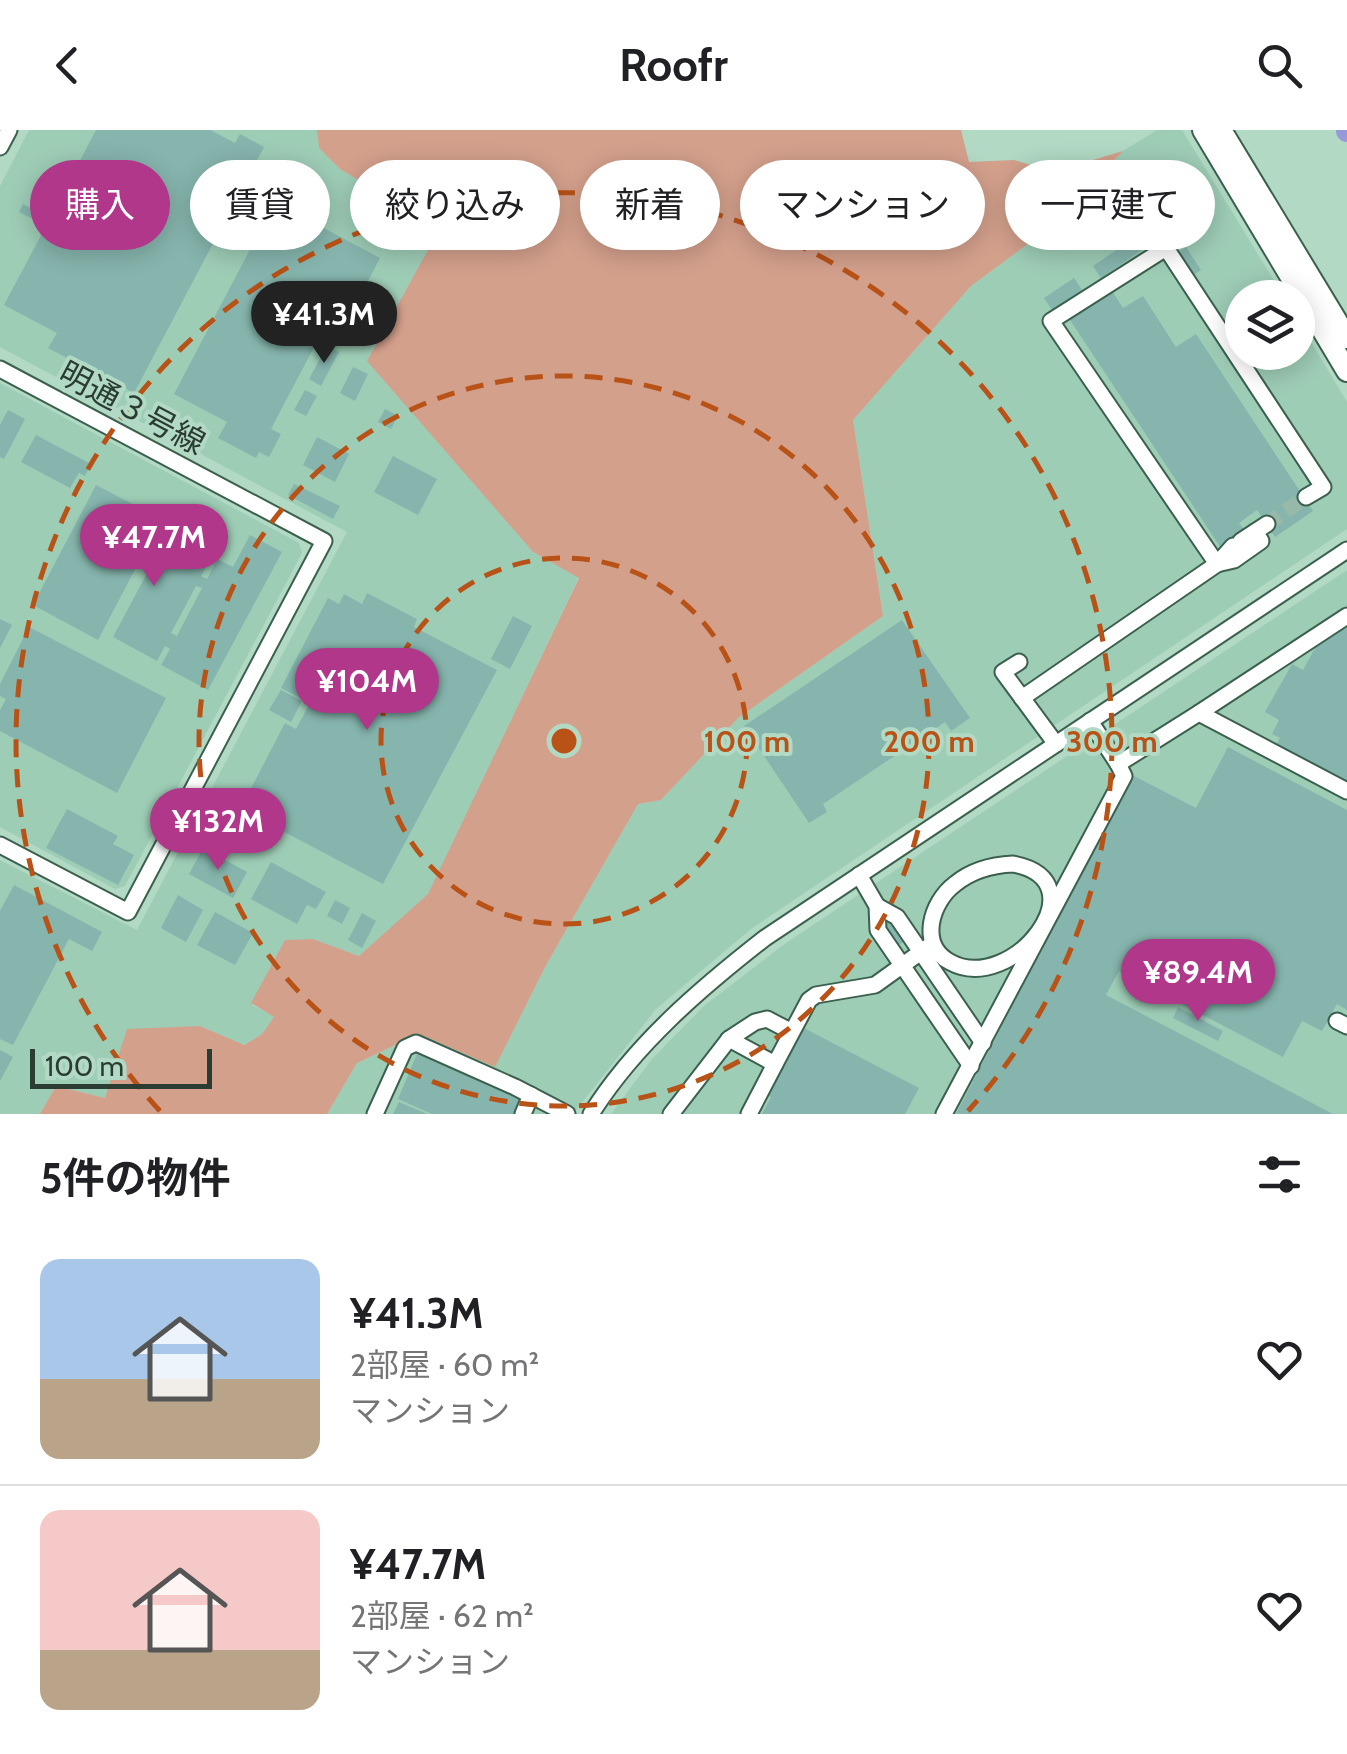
<!DOCTYPE html>
<html lang="ja">
<head>
<meta charset="utf-8">
<style>
  :root { --surface:#fff; --page:#f6f6f6; --text:#202124; --muted:#757577; --line:#e0e0e0; --accent:#b0378a }
  body { margin:0; font-family:Cabin,"Noto Sans JP",sans-serif; background:var(--page); color:var(--text); height:100vh; display:flex; flex-direction:column; font-size:38px; white-space:nowrap }
  * { box-sizing:border-box; margin:0 }
  p { font-size:32px; color:var(--muted) }
  .icon { flex:none; width:55px; height:55px; fill:none; stroke:currentColor; stroke-width:2; stroke-linecap:round; stroke-linejoin:round }
  .map { position:relative; height:984px; overflow:hidden }
  .panel { display:flex; flex-direction:column; background:var(--surface); flex:1 }
  .panel>* { flex:none }
  .top-card { position:absolute; left:30px; top:30px; width:1288px; height:90px; display:flex; gap:20px }
  .controls { position:absolute; left:1225px; top:150px; display:grid; gap:20px }
  .controls a { display:grid; place-items:center; width:90px; height:90px; border-radius:50%; background:var(--surface); box-shadow:0 5px 25px #0003; font-size:50px }
  .scale { position:absolute; left:30px; bottom:25px; width:182px; box-sizing:border-box; padding-left:10px; border:5px solid #2b3c33; border-top:0; font-size:28px; line-height:35px; white-space:nowrap; color:#2b3c33; -webkit-text-stroke:8px #b1d9c4; paint-order:stroke }
  .price { position:absolute; translate:-50% -85px; padding:0 22px; border-radius:35px; background:var(--accent); color:#fff; font-size:32px; line-height:65px; filter:drop-shadow(0 2px 5px #0008) }
  .price::after { content:''; position:absolute; left:50%; top:60px; width:30px; height:22px; margin-left:-15px; background:inherit; clip-path:polygon(0 0,100% 0,50% 100%) }
  .price.active { background:#222; color:#fff }
  ul { padding:0; list-style:none }
  li { display:flex; align-items:center; gap:30px; height:250px; padding:0 40px }
  li+li { border-top:2px solid var(--line) }
  li span { display:grid; place-items:center; flex:none; width:280px; height:200px; border-radius:20px; color:#555 }
  li>.icon { margin-inline-start:auto }
  span .icon { width:120px; height:120px; fill:#fffc; stroke-width:1 }
  li b { font-size:42px }
  h2 { display:flex; justify-content:space-between; align-items:center; height:120px; padding:0 40px; font-size:42px }
  .pill { padding:0 35px; border-radius:45px; background:var(--surface); box-shadow:0 5px 25px #0003; font-size:35px; line-height:90px }
  .pill.active { background:var(--accent); color:#fff }
  header { display:flex; justify-content:space-between; align-items:center; height:130px; padding:0 40px; background:var(--surface); font-size:45px; font-weight:700 }
  .map>svg:first-child { display:block }
  .built { fill:#9ecdb6 }
  .green { fill:#d3a08c }
  .lines { fill:none; stroke-linecap:round; stroke-linejoin:round }
  .river { stroke:#9698d7; stroke-width:22 }
  .building { fill:#86b5ad; fill-rule:evenodd }
  .minor-tunnel { stroke:#96baa7; stroke-width:15; stroke-dasharray:15 8; stroke-linecap:butt }
  .minor-casing { stroke:#3b604e; stroke-width:19 }
  .major-casing { stroke:#3b604e; stroke-width:24 }
  .minor { stroke:#fff; stroke-width:15 }
  .major { stroke:#fff; stroke-width:20 }
  .ring { fill:none; stroke:#b95216; stroke-width:5; stroke-dasharray:18 12 }
  .labels { text-anchor:middle; stroke-width:8; stroke-linejoin:round; paint-order:stroke }
  .street-label { font-size:32px; fill:#2b3c33; stroke:#b1d9c4 }
  .centre { fill:#b95216; stroke:#b1d9c4; stroke-width:5 }
  .ring-label { font-size:30px; text-anchor:middle; font-weight:bold; fill:#b95216; stroke:#b1d9c4; stroke-width:8; stroke-linejoin:round; paint-order:stroke }
</style>
</head>
<body>
<header><svg class="icon" aria-label="back" viewBox="0 0 24 24"><path d="M15 5l-7 7 7 7"/></svg>Roofr<svg class="icon" aria-label="search" viewBox="0 0 24 24"><circle cx="10" cy="10" r="6"/><path d="M15 15l6 6"/></svg></header>
<div class="map">
<svg width="1347" height="984" viewBox="0 0 1347 984">
  <rect width="100%" height="100%" fill="#b1d9c4"/>
  <g class="built">
    <path d="M 29,0 L 317,0 L 319,18 L 389,69 L 440,98 L 368,231 L 533,422 L 579,447 L 429,764 L 359,826 L 313,809 L 252,875 L 275,887 L 262,904 L 243,915 L 200,896 L 105,968 L 56,956 L 40,984 L 0,984 L 0,730 L 137,800 L 347,402 L 0,217 L 0,56 Z"/>
    <path d="M 1157,0 L 1182,0 L 1284,167 L 1242,168 L 1242,222 L 1298,222 L 1298,190 L 1347,272 L 1347,399 L 751,799 L 656,879 L 573,984 L 327,984 L 357,933 L 419,904 L 495,936 L 545,837 L 638,674 L 661,670 L 738,588 L 883,486 L 853,290 L 971,156 L 1047,100 L 1123,21 Z"/>
    <path d="M 0,253 L 299,413 L 302,423 L 125,756 L 115,759 L 0,697 Z"/>
    <path d="M 1347,440 L 1347,984 L 611,984 L 652,929 L 704,876 L 783,815 Z"/>
  </g>
  <path class="green" d="M 317,0 L 961,0 L 969,32 L 1014,30 L 1053,42 L 1123,21 L 1047,100 L 971,156 L 853,290 L 883,486 L 738,588 L 661,670 L 638,674 L 545,837 L 495,937 L 419,904 L 357,933 L 327,984 L 40,984 L 56,956 L 105,968 L 127,899 L 200,896 L 244,915 L 262,904 L 274,887 L 251,873 L 285,810 L 313,809 L 359,826 L 428,764 L 579,448 L 533,422 L 367,231 L 440,98 L 340,39 L 319,18 Z"/>
  <g class="lines">
    <path class="river" d="M 1347,0 L 1347,1"/>
  </g>
  <g class="building">
    <path d="M 96,0 L 210,0 L 235,13 L 240,4 L 264,17 L 134,263 L 48,218 L 57,203 L 4,175 L 46,96 L 19,82 L 23,74 L 50,88 Z"/>
    <path d="M 275,72 L 380,128 L 358,170 L 343,162 L 271,299 L 281,304 L 269,327 L 259,322 L 256,328 L 218,308 L 227,292 L 174,264 Z"/>
    <path d="M 1150,97 L 1158,109 L 1101,148 L 1093,136 Z"/>
    <path d="M 1173,100 L 1184,115 L 1176,120 L 1165,105 Z"/>
    <path d="M 1186,117 L 1201,140 L 1192,146 L 1177,123 Z"/>
    <path d="M 1074,148 L 1082,160 L 1052,180 L 1044,168 Z"/>
    <path d="M 1110,158 L 1123,178 L 1143,166 L 1176,217 L 1196,204 L 1313,381 L 1275,407 L 1257,380 L 1239,393 L 1244,400 L 1237,405 L 1245,418 L 1221,418 L 1068,187 Z"/>
    <path d="M 327,216 L 339,222 L 321,256 L 309,249 Z"/>
    <path d="M 353,237 L 368,244 L 355,271 L 340,263 Z"/>
    <path d="M 305,260 L 317,266 L 306,286 L 294,280 Z"/>
    <path d="M 385,279 L 398,286 L 391,299 L 378,292 Z"/>
    <path d="M 8,280 L 25,289 L 4,329 L 0,327 L 0,295 Z"/>
    <path d="M 36,305 L 91,334 L 85,346 L 79,343 L 70,358 L 21,332 Z"/>
    <path d="M 317,307 L 349,324 L 335,352 L 303,335 Z"/>
    <path d="M 393,326 L 437,349 L 418,385 L 374,362 Z"/>
    <path d="M 294,354 L 340,376 L 333,389 L 288,365 Z"/>
    <path d="M 96,355 L 148,382 L 138,400 L 152,408 L 147,417 L 157,423 L 160,419 L 177,428 L 186,411 L 212,425 L 201,446 L 207,449 L 217,429 L 233,437 L 250,405 L 282,422 L 208,560 L 161,535 L 170,519 L 165,516 L 157,531 L 113,507 L 153,432 L 142,426 L 98,510 L 33,475 ZM 196,456 L 202,458 L 177,506 L 171,503 Z"/>
    <path d="M 367,463 L 417,489 L 414,497 L 497,540 L 383,754 L 252,685 L 246,668 L 285,593 L 296,599 L 310,573 L 281,558 L 328,468 L 339,474 L 344,464 L 362,474 Z"/>
    <path d="M 513,486 L 532,496 L 510,539 L 491,529 Z"/>
    <path d="M 0,489 L 12,495 L 0,518 Z"/>
    <path d="M 902,490 L 970,588 L 951,601 L 945,592 L 823,674 L 827,682 L 809,693 L 744,596 Z"/>
    <path d="M 29,497 L 166,568 L 117,663 L 0,601 L 0,580 L 6,569 L 0,566 L 0,554 Z"/>
    <path d="M 1347,497 L 1347,653 L 1276,615 L 1280,608 L 1272,604 L 1279,590 L 1265,582 L 1292,534 L 1303,540 L 1315,518 Z"/>
    <path d="M 281,560 L 302,571 L 291,592 L 269,580 Z"/>
    <path d="M 1228,617 L 1347,680 L 1347,880 L 1337,874 L 1322,901 L 1302,891 L 1283,927 L 1119,841 L 1106,865 L 1333,984 L 956,984 L 1132,645 L 1196,678 Z"/>
    <path d="M 67,679 L 118,706 L 113,714 L 134,725 L 118,755 L 46,718 Z"/>
    <path d="M 203,718 L 247,742 L 233,768 L 189,744 Z"/>
    <path d="M 271,732 L 326,762 L 316,779 L 307,775 L 297,794 L 251,769 Z"/>
    <path d="M 14,755 L 102,802 L 92,821 L 69,809 L 13,915 L 0,909 L 0,781 Z"/>
    <path d="M 178,765 L 203,780 L 186,812 L 161,798 Z"/>
    <path d="M 335,770 L 350,778 L 342,794 L 327,786 Z"/>
    <path d="M 215,782 L 253,803 L 235,835 L 197,815 Z"/>
    <path d="M 362,783 L 376,791 L 362,818 L 348,810 Z"/>
    <path d="M 889,787 L 905,811 L 897,816 L 881,792 Z"/>
    <path d="M 1178,877 L 1223,901 L 1218,911 L 1173,888 Z"/>
    <path d="M 800,896 L 919,958 L 905,984 L 762,984 L 771,967 L 764,964 Z"/>
    <path d="M 0,920 L 13,927 L 0,951 Z"/>
    <path d="M 417,924 L 522,970 L 515,984 L 432,984 L 398,969 Z"/>
    <path d="M 399,972 L 427,984 L 393,984 Z"/>
  </g>
  <g class="lines">
    <path class="minor-tunnel" d="M 1267,394 L 1306,367"/>
    <g class="minor-casing">
      <g id="minor">
        <path d="M 0,17 L 9,0"/>
        <path d="M 0,239 L 324,411 L 128,782 L 0,715"/>
        <path d="M 1241,411 L 1267,394"/>
        <path d="M 1221,433 L 1234,430 L 1261,411 L 1255,402"/>
        <path d="M 1217,434 L 1051,191 L 1166,118 L 1323,357 L 1306,367"/>
        <path d="M 1019,532 L 1003,542 L 1056,614"/>
        <path d="M 1022,568 L 1217,434 L 1233,416"/>
        <path d="M 1199,583 L 1347,486"/>
        <path d="M 1090,591 L 1118,634"/>
        <path d="M 1013,734 C 1103,751 1012,866 950,832 C 918,815 931,772 955,754 C 972,740 991,735 1013,734 Z"/>
        <path d="M 859,745 L 877,776 L 878,800 L 971,936"/>
        <path d="M 877,776 L 897,787 L 983,913"/>
        <path d="M 1337,891 L 1347,896"/>
        <path d="M 792,902 L 767,889 L 755,892 L 729,909 L 775,934 L 809,870 L 816,865 L 875,855 L 932,814"/>
        <path d="M 375,984 L 405,918 L 416,913 L 515,957 L 567,984"/>
        <path d="M 523,984 L 531,965"/>
        <path d="M 591,984 C 635,914 701,858 765,808 L 1347,420"/>
        <path d="M 671,984 L 729,909"/>
        <path d="M 749,984 L 775,934"/>
        <path d="M 944,984 L 1124,646 L 1118,634 L 1199,583 L 1347,661"/>
      </g>
    </g>
    <g class="major-casing">
      <g id="major">
        <path d="M 1203,0 L 1347,241"/>
        <path d="M 1221,0 L 1347,208"/>
      </g>
    </g>
    <use href="#minor" class="minor"/>
    <use href="#major" class="major"/>
  </g>
  <g class="ring">
    <circle cx="564" cy="611" r="183"/>
    <circle cx="564" cy="611" r="365"/>
    <path d="M160 981A548 548 0 1 1 968 981"/>
  </g>
  <g class="labels">
    <g class="street-label">
      <text transform="translate(132 278) rotate(28)" y="11">明通３号線</text>
    </g>
  </g>
  <circle cx="564" cy="611" r="15" class="centre"/>
  <g class="ring-label">
    <text x="747" y="622">100 m</text>
    <text x="929" y="622">200 m</text>
    <text x="1112" y="622">300 m</text>
  </g>
</svg>
<div class="controls">
<a><svg class="icon" aria-label="layers" viewBox="0 0 24 24"><path d="M12 4l9 5-9 5-9-5zM3 14l9 5 9-5"/></svg></a>
</div>
<div class="scale">100 m</div>
<b class="price active" style="left:324px;top:236px">¥41.3M</b>
<b class="price" style="left:154px;top:459px">¥47.7M</b>
<b class="price" style="left:367px;top:603px">¥104M</b>
<b class="price" style="left:218px;top:743px">¥132M</b>
<b class="price" style="left:1198px;top:894px">¥89.4M</b>
<div class="top-card">
<a class="pill active">購入</a>
<a class="pill">賃貸</a>
<a class="pill">絞り込み</a>
<a class="pill">新着</a>
<a class="pill">マンション</a>
<a class="pill">一戸建て</a>
</div>
</div>
<section class="panel">
<h2>5件の物件<svg class="icon" aria-label="filters" viewBox="0 0 24 24"><path d="M4 7h16M4 17h16"/><circle cx="9" cy="7" r="2"/><circle cx="15" cy="17" r="2"/></svg></h2>
<ul>
<li><span style="background:linear-gradient(#a9c7e8 60%,#b9a48a 0)"><svg class="icon" aria-label="home" viewBox="0 0 24 24"><path d="M3 11l9-7 9 7M6 9v11h12V9"/></svg></span><div><b>¥41.3M</b><p>2部屋 · 60 m²</p><p>マンション</p></div><svg class="icon" aria-label="heart" viewBox="0 0 24 24"><path d="M12 20l-8-8c-3-5 5-10 8-4 3-6 11-1 8 4z"/></svg></li>
<li><span style="background:linear-gradient(#f6c9c9 70%,#b9a48a 0)"><svg class="icon" aria-label="home" viewBox="0 0 24 24"><path d="M3 11l9-7 9 7M6 9v11h12V9"/></svg></span><div><b>¥47.7M</b><p>2部屋 · 62 m²</p><p>マンション</p></div><svg class="icon" aria-label="heart" viewBox="0 0 24 24"><path d="M12 20l-8-8c-3-5 5-10 8-4 3-6 11-1 8 4z"/></svg></li>
</ul>
</section>
</body>
</html>
